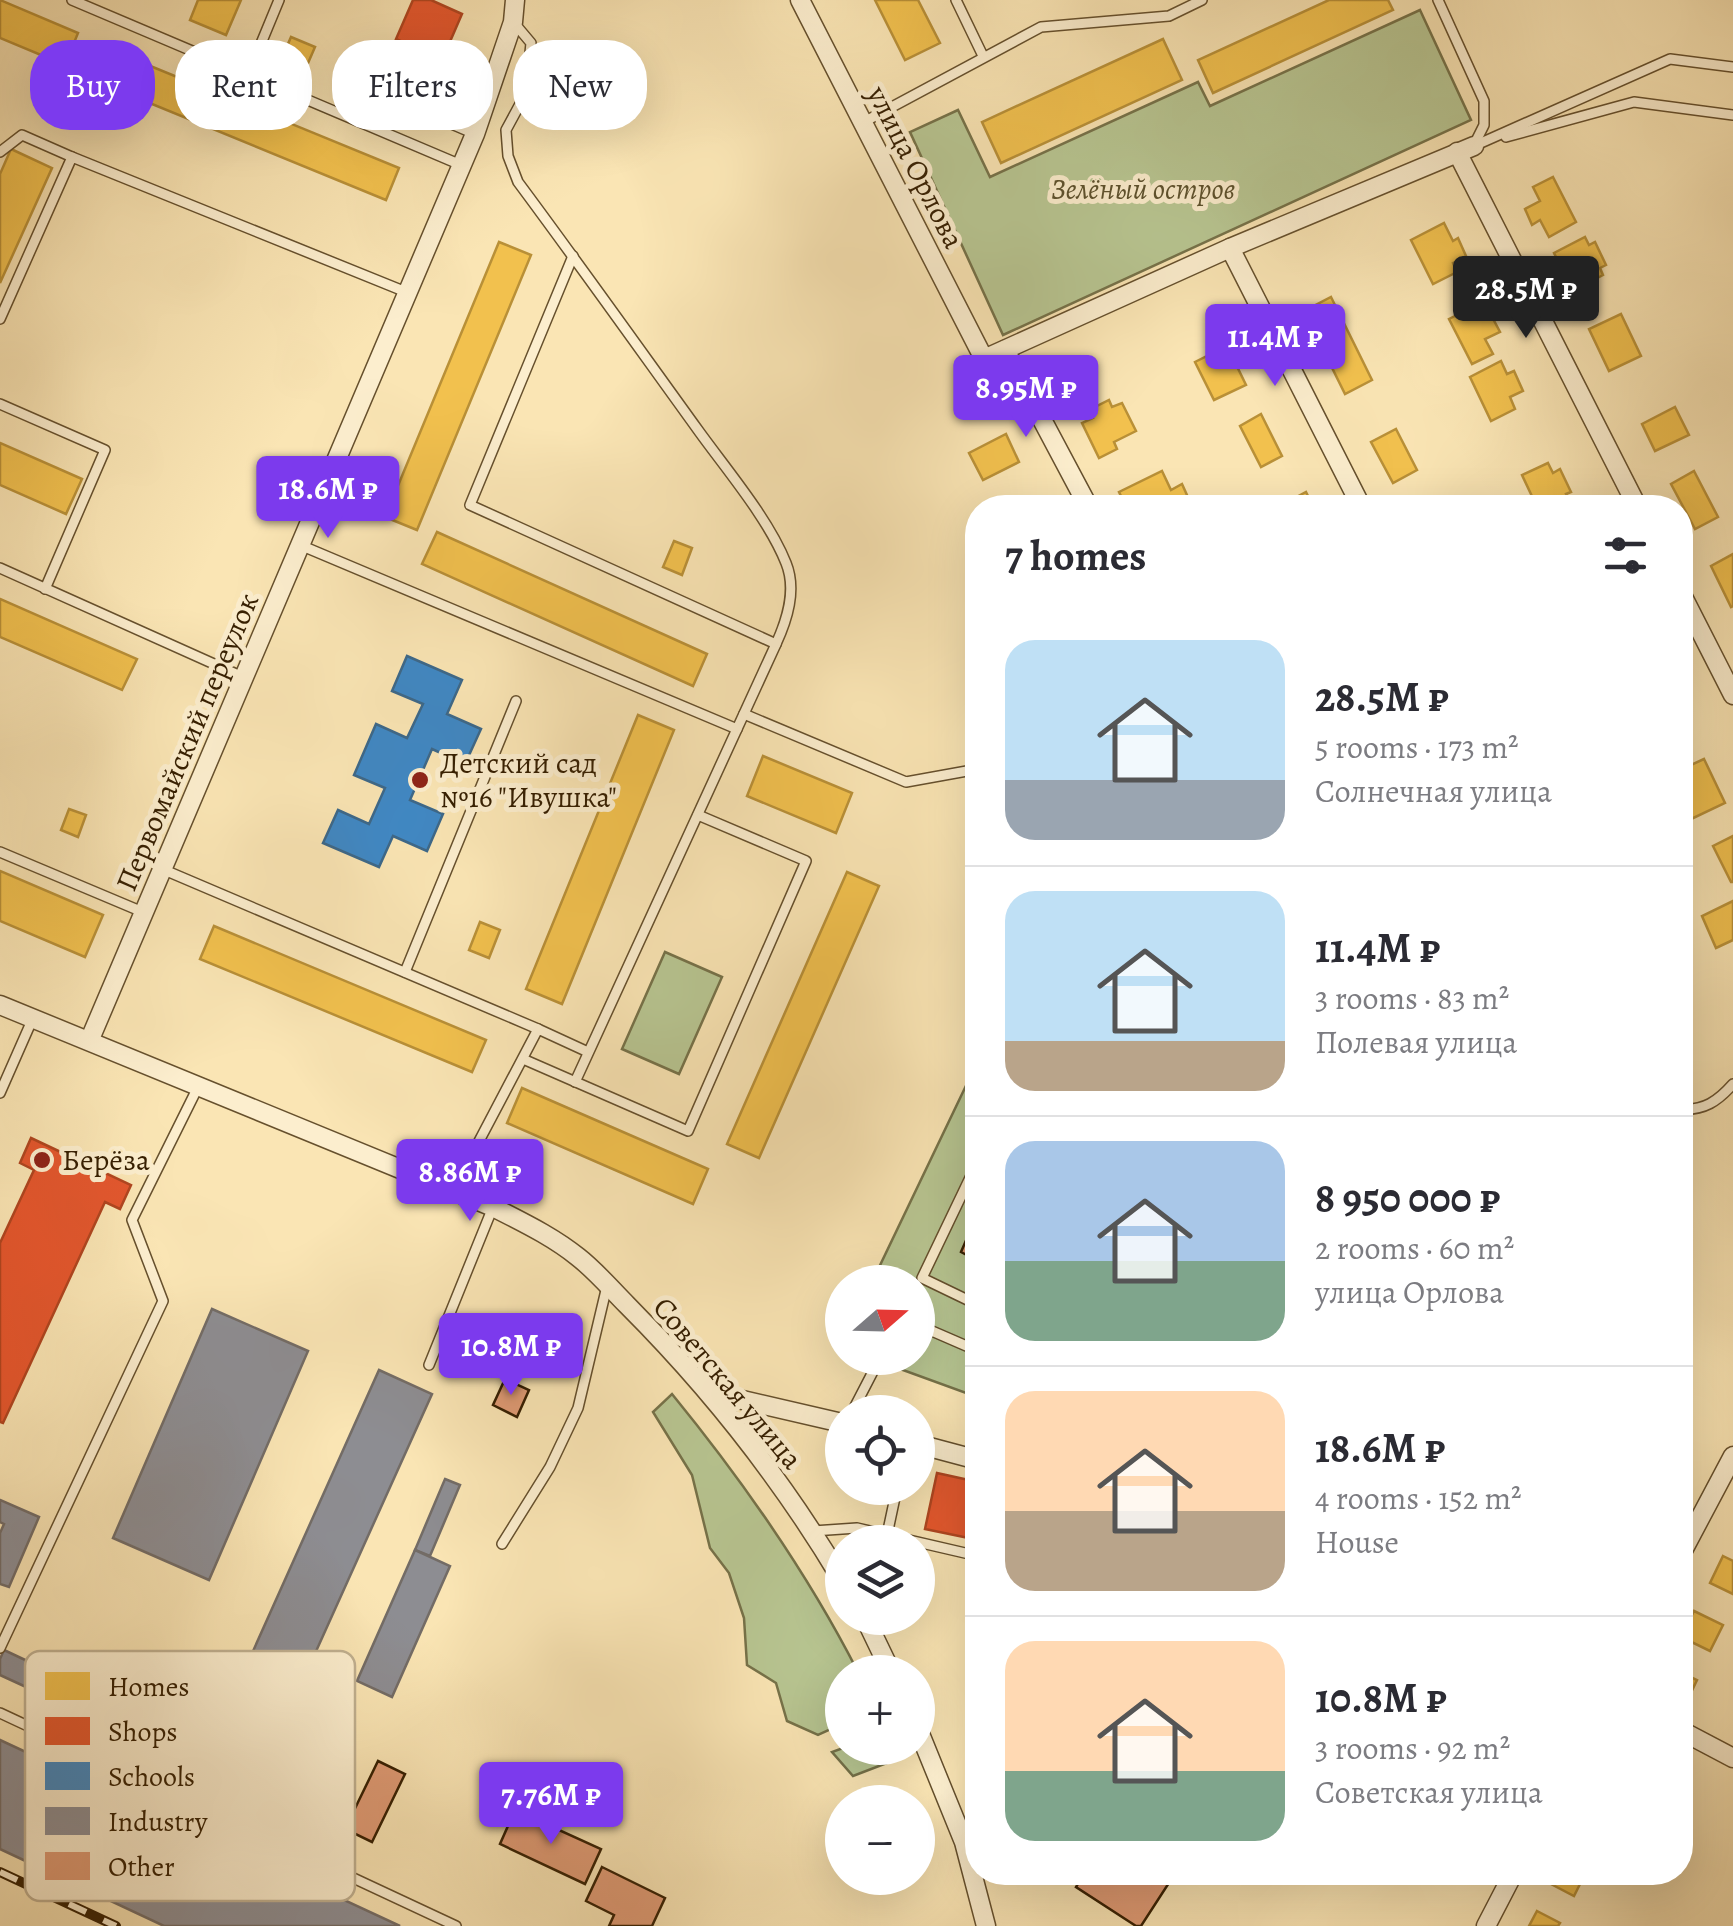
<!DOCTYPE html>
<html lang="en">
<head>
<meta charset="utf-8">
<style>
  :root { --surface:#fff; --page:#f2f2f3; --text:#2b2b33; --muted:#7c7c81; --line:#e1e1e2; --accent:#7c3aed }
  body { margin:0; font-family:Alegreya,serif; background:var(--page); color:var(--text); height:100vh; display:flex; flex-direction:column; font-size:38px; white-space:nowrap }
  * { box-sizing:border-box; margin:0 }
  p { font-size:32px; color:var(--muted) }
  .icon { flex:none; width:55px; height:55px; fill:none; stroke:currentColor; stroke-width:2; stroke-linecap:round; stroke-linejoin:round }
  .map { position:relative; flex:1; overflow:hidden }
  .panel { position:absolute; left:965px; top:495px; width:728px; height:1390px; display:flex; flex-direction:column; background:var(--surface); border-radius:40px; box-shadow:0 10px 40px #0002 }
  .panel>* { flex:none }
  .banner { position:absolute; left:30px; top:40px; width:785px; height:90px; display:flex; gap:20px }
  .needle { width:65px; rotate:70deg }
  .tools { position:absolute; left:825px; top:1265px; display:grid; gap:20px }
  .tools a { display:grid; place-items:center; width:110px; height:110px; border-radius:50%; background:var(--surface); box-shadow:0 10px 40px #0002; font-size:50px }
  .price { position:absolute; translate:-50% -85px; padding:0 22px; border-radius:10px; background:var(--accent); color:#fff; font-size:32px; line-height:65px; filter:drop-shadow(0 2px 5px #0008) }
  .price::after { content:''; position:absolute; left:50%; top:60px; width:30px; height:22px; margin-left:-15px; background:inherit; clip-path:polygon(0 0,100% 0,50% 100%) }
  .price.current { background:#222; color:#fff }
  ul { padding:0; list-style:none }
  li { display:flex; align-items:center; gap:30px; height:250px; padding:0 40px }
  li+li { border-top:2px solid var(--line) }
  li span { display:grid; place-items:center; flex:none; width:280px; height:200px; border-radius:30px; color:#555 }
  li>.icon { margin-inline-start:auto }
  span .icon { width:120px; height:120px; fill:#fffc; stroke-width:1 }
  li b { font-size:42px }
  h2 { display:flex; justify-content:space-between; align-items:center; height:120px; padding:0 40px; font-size:42px }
  .chip { padding:0 35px; border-radius:40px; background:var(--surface); box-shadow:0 10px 40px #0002; font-size:35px; line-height:90px }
  .chip.current { background:var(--accent); color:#fff }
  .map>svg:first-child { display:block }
  .green { fill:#b8c692; stroke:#767249; stroke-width:2.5 }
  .homes { fill:#f2c14e; stroke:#b99037; stroke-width:2.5 }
  .shops { fill:#e4572e; stroke:#b04620; stroke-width:2.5 }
  .schools { fill:#3f88c5; stroke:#3c688a; stroke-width:2.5 }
  .industry { fill:#8d8d92; stroke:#736c66; stroke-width:2.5 }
  .building { fill:#df9a74; stroke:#351e00; stroke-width:2.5 }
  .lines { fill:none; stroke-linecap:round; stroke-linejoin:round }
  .service-casing { stroke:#66502d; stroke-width:12 }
  .minor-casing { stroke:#66502d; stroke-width:21 }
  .service { stroke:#fceece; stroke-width:9 }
  .minor { stroke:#fceece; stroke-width:18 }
  .rail-casing { stroke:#351e00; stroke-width:10 }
  .rail { stroke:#fceece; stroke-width:6; stroke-dasharray:19; stroke-linecap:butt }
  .poi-dot { fill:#8f2418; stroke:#fceece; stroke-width:4 }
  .labels { text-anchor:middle; stroke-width:10; stroke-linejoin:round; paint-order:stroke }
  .street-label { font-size:30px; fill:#351e00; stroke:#fceece }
  .park-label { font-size:30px; font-style:italic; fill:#5c502c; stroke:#fceece }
  .poi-label { font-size:30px; fill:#351e00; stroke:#fceece; text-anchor:start }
  .key { fill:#fceece; stroke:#c0b090; stroke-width:2.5 }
  .key-label { font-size:28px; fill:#351e00 }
</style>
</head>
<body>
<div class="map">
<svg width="1733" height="1926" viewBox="0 0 1733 1926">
  <rect width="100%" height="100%" fill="#fae5b4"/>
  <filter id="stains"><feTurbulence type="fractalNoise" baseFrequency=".002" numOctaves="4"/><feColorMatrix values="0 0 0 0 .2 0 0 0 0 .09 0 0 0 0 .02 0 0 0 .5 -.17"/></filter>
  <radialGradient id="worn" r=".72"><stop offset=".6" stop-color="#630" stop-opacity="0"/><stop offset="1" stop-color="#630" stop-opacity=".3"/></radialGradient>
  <g class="green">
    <path d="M 1420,10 L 1471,120 L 1003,335 L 910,132 L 958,110 L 990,177 L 1198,82 L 1210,106 Z"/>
    <path d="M 665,952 L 722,977 L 679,1074 L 622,1049 Z"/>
    <path d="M 974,1069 L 977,1069 L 977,1397 L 870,1358 L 918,1358 L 918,1282 L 872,1282 Z"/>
    <path d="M 672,1394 C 743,1481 807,1572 858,1672 L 842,1672 L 842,1724 L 818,1735 L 787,1721 L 776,1683 L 747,1665 L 744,1618 L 729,1573 L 710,1548 L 692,1475 L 653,1412 Z"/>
    <path d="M 843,1748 L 896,1748 L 900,1758 L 853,1776 L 832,1752 Z"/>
  </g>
  <g class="homes">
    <path d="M 0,0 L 78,33 L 65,65 L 0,38 Z"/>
    <path d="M 198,0 L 241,0 L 226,35 L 190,20 Z"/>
    <path d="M 875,0 L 918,0 L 940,43 L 905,60 Z"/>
    <path d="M 1329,0 L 1388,0 L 1393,10 L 1213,93 L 1198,60 Z"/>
    <path d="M 291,37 L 315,47 L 305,70 L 281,60 Z"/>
    <path d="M 1163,39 L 1182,80 L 1001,163 L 982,122 Z"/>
    <path d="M 126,56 L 399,168 L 386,200 L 113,88 Z"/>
    <path d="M 11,149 L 52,168 L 0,283 L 0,174 Z"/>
    <path d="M 1553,177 L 1576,222 L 1549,237 L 1540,220 L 1532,225 L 1525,209 L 1540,201 L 1533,187 Z"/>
    <path d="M 1444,223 L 1453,241 L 1458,238 L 1466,256 L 1453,263 L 1457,272 L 1433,284 L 1411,240 Z"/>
    <path d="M 1585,237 L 1589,245 L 1595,242 L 1606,265 L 1600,268 L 1603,275 L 1573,291 L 1554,253 Z"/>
    <path d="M 499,242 L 531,255 L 417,530 L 385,517 Z"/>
    <path d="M 1331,297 L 1372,380 L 1345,394 L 1304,311 Z"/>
    <path d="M 1477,305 L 1484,318 L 1491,315 L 1500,332 L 1485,339 L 1493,354 L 1472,364 L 1449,319 Z"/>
    <path d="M 1621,314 L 1641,356 L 1609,371 L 1589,329 Z"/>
    <path d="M 1227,346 L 1246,385 L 1214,400 L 1195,362 Z"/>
    <path d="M 1501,361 L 1507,374 L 1514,371 L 1523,391 L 1510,397 L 1515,409 L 1491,421 L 1470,377 Z"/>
    <path d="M 1109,400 L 1112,407 L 1122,403 L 1136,431 L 1114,442 L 1117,449 L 1099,458 L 1082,423 L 1093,418 L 1089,410 Z"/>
    <path d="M 1675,407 L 1689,435 L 1655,451 L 1642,424 Z"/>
    <path d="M 1261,414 L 1282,456 L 1261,467 L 1240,426 Z"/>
    <path d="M 1396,429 L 1417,470 L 1393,483 L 1371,442 Z"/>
    <path d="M 1006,434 L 1019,462 L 983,480 L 969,453 Z"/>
    <path d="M 0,443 L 82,479 L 66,514 L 0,485 Z"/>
    <path d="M 1548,463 L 1553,473 L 1560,469 L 1571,492 L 1566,494 L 1571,504 L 1563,508 L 1543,508 L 1542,504 L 1537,507 L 1522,475 Z"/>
    <path d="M 1162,471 L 1171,490 L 1182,484 L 1191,504 L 1183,508 L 1127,508 L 1119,492 Z"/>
    <path d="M 1694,471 L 1718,517 L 1695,529 L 1671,484 Z"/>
    <path d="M 1306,492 L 1314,508 L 1276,508 Z"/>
    <path d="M 437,532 L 707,654 L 693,686 L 422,564 Z"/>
    <path d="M 674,541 L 692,548 L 682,575 L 663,567 Z"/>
    <path d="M 1733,554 L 1733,606 L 1731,607 L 1711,566 Z"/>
    <path d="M 0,599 L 137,659 L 122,690 L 0,637 Z"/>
    <path d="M 638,715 L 674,730 L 562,1004 L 526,989 Z"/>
    <path d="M 763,756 L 852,793 L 836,833 L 747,796 Z"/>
    <path d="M 1704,759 L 1725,803 L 1687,821 L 1680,807 L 1680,770 Z"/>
    <path d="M 69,809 L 86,815 L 78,837 L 61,830 Z"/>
    <path d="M 1733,836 L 1733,882 L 1731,882 L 1713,846 Z"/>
    <path d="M 0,871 L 103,915 L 85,957 L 0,921 Z"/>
    <path d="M 847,872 L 879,886 L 759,1158 L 727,1144 Z"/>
    <path d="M 1733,901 L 1733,940 L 1716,948 L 1702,916 Z"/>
    <path d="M 480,922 L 500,930 L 489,958 L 469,950 Z"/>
    <path d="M 214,926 L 486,1040 L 472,1072 L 200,959 Z"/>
    <path d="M 522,1088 L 708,1169 L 693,1204 L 507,1123 Z"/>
    <path d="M 1723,1556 L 1733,1561 L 1733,1594 L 1710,1583 Z"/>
    <path d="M 1694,1611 L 1723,1625 L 1710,1651 L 1681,1637 Z"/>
    <path d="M 1680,1672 L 1697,1680 L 1684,1707 L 1680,1705 Z"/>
    <path d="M 1557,1872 L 1586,1872 L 1574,1896 L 1551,1884 Z"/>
    <path d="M 1537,1911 L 1560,1923 L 1558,1926 L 1529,1926 Z"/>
  </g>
  <g class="shops">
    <path d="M 413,0 L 431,0 L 462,14 L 442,60 L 396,39 Z"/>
    <path d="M 31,1138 L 131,1185 L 120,1209 L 105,1202 L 3,1423 L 0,1422 L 0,1243 L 34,1170 L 20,1163 Z"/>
    <path d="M 937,1473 L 978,1482 L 978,1540 L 925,1529 Z"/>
  </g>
  <path class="schools" d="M 407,656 L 462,680 L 447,714 L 481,729 L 465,764 L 432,749 L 410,800 L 443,814 L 427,851 L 393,836 L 379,867 L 323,843 L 338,810 L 369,824 L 385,788 L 354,775 L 376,724 L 407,738 L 423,704 L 392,691 Z"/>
  <g class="industry">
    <path d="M 212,1309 L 308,1351 L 209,1580 L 113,1538 Z"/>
    <path d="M 379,1370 L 432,1394 L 258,1780 L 206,1756 Z"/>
    <path d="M 445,1479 L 460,1485 L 430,1556 L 415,1550 Z"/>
    <path d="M 0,1500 L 39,1517 L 9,1587 L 0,1584 L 0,1533 L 4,1524 L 0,1522 Z"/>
    <path d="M 415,1550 L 450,1566 L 392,1697 L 357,1681 Z"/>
    <path d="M 4,1650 L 40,1667 L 47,1653 L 130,1691 L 147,1654 L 201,1679 L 177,1731 L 159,1723 L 150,1744 L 0,1675 L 0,1659 Z"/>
    <path d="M 0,1740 L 400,1926 L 164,1926 L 0,1849 Z"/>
  </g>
  <g class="building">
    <path d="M 978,1213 L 978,1261 L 961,1252 Z"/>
    <path d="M 505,1379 L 529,1390 L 517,1417 L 493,1405 Z"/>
    <path d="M 378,1761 L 405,1774 L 372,1842 L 345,1829 Z"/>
    <path d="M 515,1810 L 601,1849 L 585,1884 L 500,1844 Z"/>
    <path d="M 602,1867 L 665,1898 L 652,1926 L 609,1926 L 614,1915 L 586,1901 Z"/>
    <path d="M 1085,1872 L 1176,1872 L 1141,1926 L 1136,1926 L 1076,1887 Z"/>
  </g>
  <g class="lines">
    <g class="service-casing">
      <g id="service">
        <path d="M 72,0 L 461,165"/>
        <path d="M 956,0 L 983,56"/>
        <path d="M 1438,0 L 1484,101 L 1484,125 L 1474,145"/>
        <path d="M 515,24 L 531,43 L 526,93 L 506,130 L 508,156 L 518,182 C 579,264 638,347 698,430 C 726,469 768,518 786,563 C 797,590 787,620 776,644"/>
        <path d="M 248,75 L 279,0"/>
        <path d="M 356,83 L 475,134"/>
        <path d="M 862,123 L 1041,27 L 1169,16 L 1202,0"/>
        <path d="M 1506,137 L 1634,102 L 1733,115"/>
        <path d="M 1474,146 L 1670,59 L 1733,67"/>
        <path d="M 0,152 L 22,135 L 72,157"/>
        <path d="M 573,256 L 470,505 L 776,644 L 575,1082"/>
        <path d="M 0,319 L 72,157 L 406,292"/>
        <path d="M 0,404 L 105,450 L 45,589"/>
        <path d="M 300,545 L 737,729"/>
        <path d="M 0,568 L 243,677"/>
        <path d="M 744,714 L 906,782 L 978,769"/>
        <path d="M 0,852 L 145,913"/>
        <path d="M 162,869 L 538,1029"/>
        <path d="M 405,972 L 516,701"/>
        <path d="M 523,1059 L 688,1131 L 806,861 L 698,815"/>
        <path d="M 0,1093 L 33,1018"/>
        <path d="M 1680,1109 C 1704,1111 1718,1101 1733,1084"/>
        <path d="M 978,1161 L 922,1278 L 978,1305"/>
        <path d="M 473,1199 L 477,1145 L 538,1029 L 588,1052"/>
        <path d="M 918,1325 L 978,1351"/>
        <path d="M 429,1365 L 493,1207"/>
        <path d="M 852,1412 L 880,1358"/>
        <path d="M 813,1531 L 857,1528 L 978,1556"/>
        <path d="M 887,1535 L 897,1488"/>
        <path d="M 502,1544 L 550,1467 L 578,1408 L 607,1286"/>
        <path d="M 0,1648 L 163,1301 L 132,1220 L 198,1087"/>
        <path d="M 0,1713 L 456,1926"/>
      </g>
    </g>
    <g class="minor-casing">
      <g id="minor">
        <path d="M 800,0 L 984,359 L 1230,248 L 1474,146"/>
        <path d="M 1457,152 L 1638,508"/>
        <path d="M 1230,248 L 1362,508"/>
        <path d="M 1005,350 L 1089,508"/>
        <path d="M 1680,591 L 1733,695"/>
        <path d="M 0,1005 L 493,1207 C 522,1222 552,1236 578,1257 C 596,1271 611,1289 627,1305 C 709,1387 783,1481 842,1580"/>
        <path d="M 90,1039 L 475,134 L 513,22 L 515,0"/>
        <path d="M 708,1392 L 842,1423"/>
        <path d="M 918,1444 L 978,1460"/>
        <path d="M 1680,1556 L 1733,1456"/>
        <path d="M 865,1618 L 891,1672"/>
        <path d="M 918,1729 L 964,1842 L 986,1926"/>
        <path d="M 1680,1730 L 1733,1758"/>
        <path d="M 1486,1926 L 1514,1872"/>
      </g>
    </g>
    <use href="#service" class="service"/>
    <use href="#minor" class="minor"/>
    <g class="rail-casing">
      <path id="rail" d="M 0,1872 L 116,1926"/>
    </g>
    <use href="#rail" class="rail"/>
  </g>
  <g class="poi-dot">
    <circle cx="420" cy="780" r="10"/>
    <circle cx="42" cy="1160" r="10"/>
  </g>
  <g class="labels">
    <g class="street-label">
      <text transform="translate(916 167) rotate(63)" y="10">улица Орлова</text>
      <text transform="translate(187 742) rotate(-67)" y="10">Первомайский переулок</text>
      <text transform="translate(728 1383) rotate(50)" y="10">Советская улица</text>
    </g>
    <g class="park-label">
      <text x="1143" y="199">Зелёный остров</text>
    </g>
    <g class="poi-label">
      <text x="440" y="773">Детский сад<tspan x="440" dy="34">№16 "Ивушка"</tspan></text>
      <text x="62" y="1170">Берёза</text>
    </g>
  </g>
  <rect x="25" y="1651" width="330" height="250" rx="15" class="key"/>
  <rect x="45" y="1672" width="45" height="28" fill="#f2c14e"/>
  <rect x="45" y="1717" width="45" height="28" fill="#e4572e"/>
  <rect x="45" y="1762" width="45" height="28" fill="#3f88c5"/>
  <rect x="45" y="1807" width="45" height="28" fill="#8d8d92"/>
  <rect x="45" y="1852" width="45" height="28" fill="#df9a74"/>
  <g class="key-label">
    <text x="108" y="1696">Homes</text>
    <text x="108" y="1741">Shops</text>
    <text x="108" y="1786">Schools</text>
    <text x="108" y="1831">Industry</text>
    <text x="108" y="1876">Other</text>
  </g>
  <rect width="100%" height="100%" filter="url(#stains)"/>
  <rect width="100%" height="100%" fill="url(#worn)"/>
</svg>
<div class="tools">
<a><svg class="needle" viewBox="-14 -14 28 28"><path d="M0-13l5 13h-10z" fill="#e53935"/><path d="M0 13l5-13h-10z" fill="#7c7c81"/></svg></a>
<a><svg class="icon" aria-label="locate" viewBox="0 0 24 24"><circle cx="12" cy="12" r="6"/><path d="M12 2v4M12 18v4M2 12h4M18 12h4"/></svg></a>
<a><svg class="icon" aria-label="layers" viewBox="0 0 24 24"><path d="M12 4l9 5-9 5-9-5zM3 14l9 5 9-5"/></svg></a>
<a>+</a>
<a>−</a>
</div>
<b class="price current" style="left:1526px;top:341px">28.5M ₽</b>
<b class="price" style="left:1275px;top:389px">11.4M ₽</b>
<b class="price" style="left:1026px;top:440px">8.95M ₽</b>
<b class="price" style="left:328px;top:541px">18.6M ₽</b>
<b class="price" style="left:470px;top:1224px">8.86M ₽</b>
<b class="price" style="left:511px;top:1398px">10.8M ₽</b>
<b class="price" style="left:551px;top:1847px">7.76M ₽</b>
<div class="banner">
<a class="chip current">Buy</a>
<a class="chip">Rent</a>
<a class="chip">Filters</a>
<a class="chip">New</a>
</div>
<section class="panel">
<h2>7 homes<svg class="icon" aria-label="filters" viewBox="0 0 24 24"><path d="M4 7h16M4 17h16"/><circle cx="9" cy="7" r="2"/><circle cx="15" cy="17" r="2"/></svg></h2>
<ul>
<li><span style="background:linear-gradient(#bfe0f5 70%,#9aa5b1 0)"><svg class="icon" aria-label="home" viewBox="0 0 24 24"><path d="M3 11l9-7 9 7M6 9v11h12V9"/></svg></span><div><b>28.5M ₽</b><p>5 rooms · 173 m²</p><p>Солнечная улица</p></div></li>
<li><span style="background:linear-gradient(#bfe0f5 75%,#b9a48a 0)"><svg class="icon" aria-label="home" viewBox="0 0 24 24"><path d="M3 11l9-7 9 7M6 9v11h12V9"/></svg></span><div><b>11.4M ₽</b><p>3 rooms · 83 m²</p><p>Полевая улица</p></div></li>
<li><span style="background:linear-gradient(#a9c7e8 60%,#7fa58c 0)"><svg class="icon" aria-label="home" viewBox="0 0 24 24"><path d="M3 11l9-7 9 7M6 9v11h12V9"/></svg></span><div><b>8 950 000 ₽</b><p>2 rooms · 60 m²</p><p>улица Орлова</p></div></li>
<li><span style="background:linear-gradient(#ffd9b3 60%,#b9a48a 0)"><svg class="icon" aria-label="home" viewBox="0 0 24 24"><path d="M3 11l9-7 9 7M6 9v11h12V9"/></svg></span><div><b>18.6M ₽</b><p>4 rooms · 152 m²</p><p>House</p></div></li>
<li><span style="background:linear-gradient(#ffd9b3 65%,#7fa58c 0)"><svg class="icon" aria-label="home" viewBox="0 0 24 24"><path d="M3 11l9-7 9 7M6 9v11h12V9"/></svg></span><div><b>10.8M ₽</b><p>3 rooms · 92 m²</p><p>Советская улица</p></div></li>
</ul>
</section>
</div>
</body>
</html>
